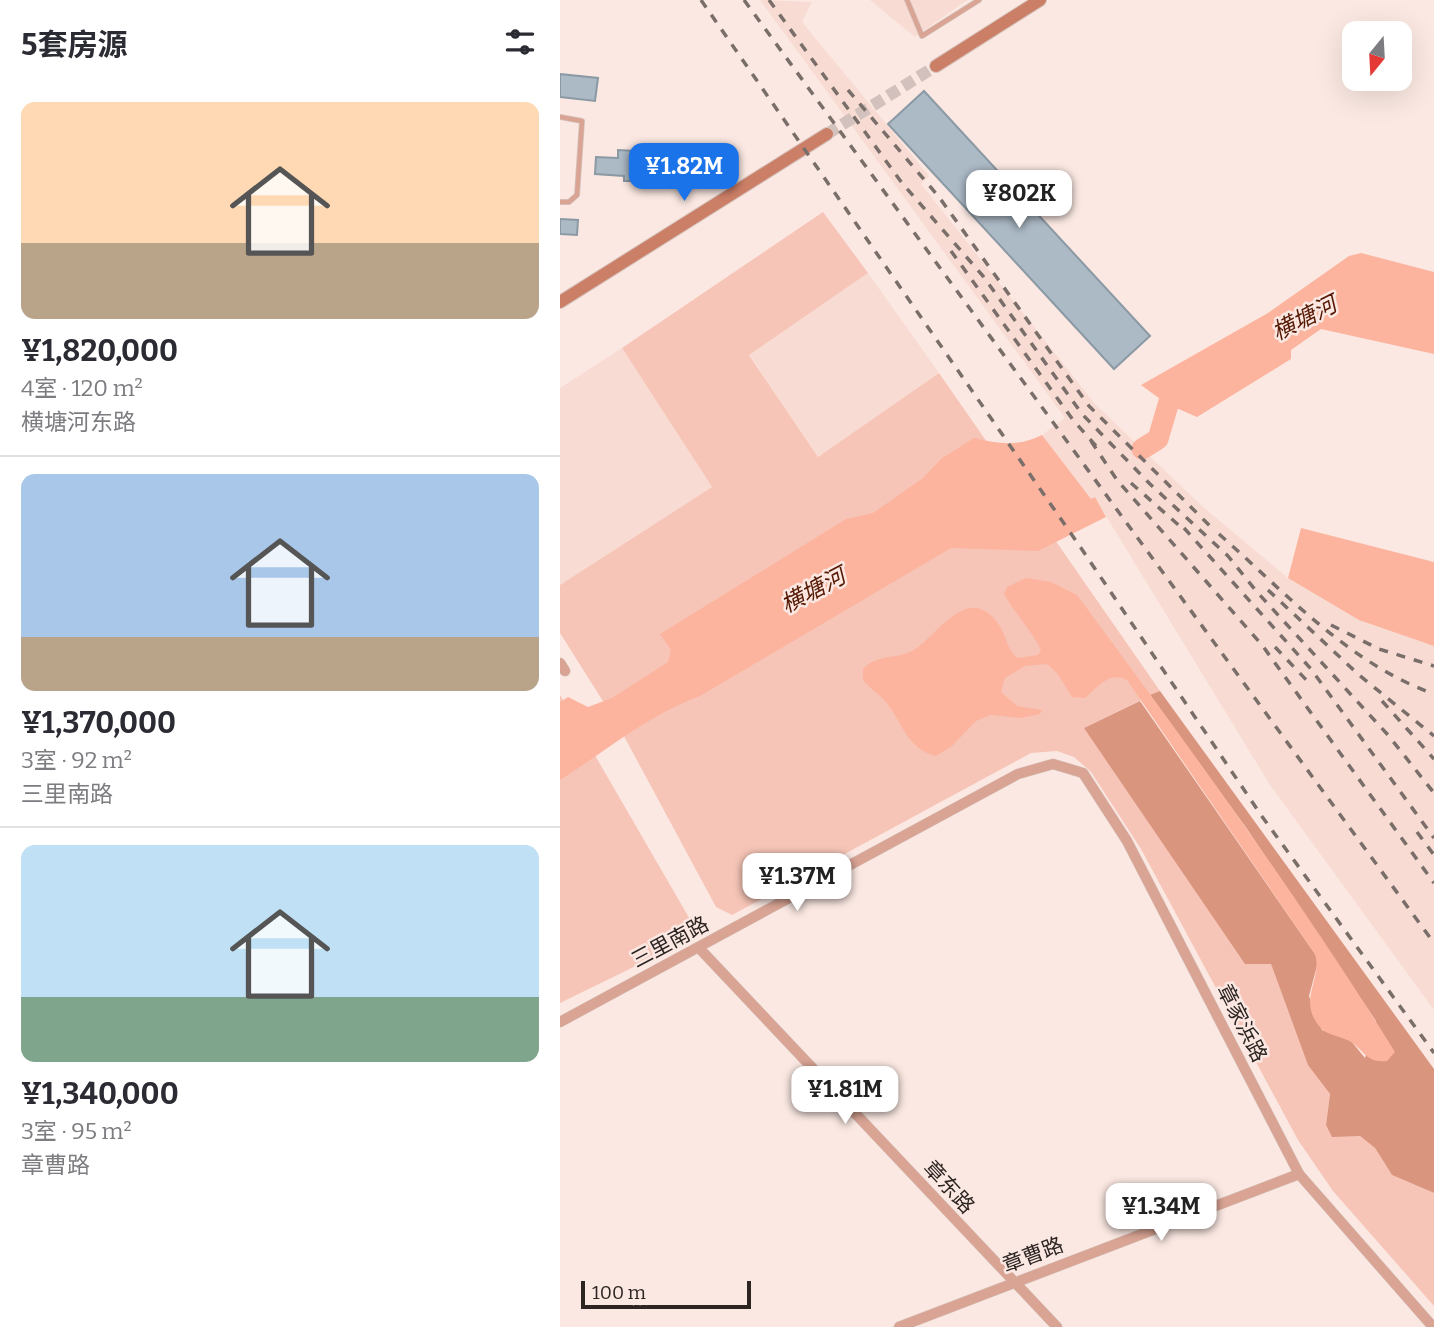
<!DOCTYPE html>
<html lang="zh">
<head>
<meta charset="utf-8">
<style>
  :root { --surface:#fff; --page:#f7f7f7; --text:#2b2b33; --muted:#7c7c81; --line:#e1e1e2; --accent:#1a73e8 }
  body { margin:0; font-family:Bitter,"Noto Sans SC",serif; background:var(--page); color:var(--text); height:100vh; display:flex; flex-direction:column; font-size:26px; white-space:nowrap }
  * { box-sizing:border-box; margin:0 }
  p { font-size:23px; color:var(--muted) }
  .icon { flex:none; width:38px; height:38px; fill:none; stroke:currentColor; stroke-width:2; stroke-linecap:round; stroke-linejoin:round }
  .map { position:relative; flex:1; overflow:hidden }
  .details { display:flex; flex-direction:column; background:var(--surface); width:560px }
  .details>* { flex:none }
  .needle { width:46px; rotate:198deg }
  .fabs { position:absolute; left:782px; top:21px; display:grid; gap:14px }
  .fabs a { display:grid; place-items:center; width:70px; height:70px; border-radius:14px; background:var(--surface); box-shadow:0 7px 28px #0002; font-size:35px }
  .scale { position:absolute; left:21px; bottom:18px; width:170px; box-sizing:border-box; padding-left:7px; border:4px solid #2c2522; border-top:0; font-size:19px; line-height:24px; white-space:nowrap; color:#2c2522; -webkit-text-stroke:5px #fbe8e2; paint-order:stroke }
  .price { position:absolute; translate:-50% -60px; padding:0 16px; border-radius:14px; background:#fff; color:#222; font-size:23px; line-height:46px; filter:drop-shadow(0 2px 4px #0008) }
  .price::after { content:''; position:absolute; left:50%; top:42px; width:21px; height:16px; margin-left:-10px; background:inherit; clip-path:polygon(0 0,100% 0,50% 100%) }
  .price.active { background:var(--accent); color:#fff }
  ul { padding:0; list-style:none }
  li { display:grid; align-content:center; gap:14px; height:371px; padding:0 21px }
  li+li { border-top:2px solid var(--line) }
  li span { display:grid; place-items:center; height:217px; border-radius:14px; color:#555 }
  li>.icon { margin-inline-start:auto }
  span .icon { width:126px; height:126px; fill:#fffc; stroke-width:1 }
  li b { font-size:30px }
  h2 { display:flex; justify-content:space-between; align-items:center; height:84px; padding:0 21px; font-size:30px }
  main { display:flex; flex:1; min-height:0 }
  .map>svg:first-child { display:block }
  .built { fill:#f8dcd3 }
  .green { fill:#f6c5b7 }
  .forest { fill:#da957f }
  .water { fill:#fcb49e }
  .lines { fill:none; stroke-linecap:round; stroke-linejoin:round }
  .river { stroke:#fcb49e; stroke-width:21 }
  .building { fill:#acbac6; stroke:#8b99a4; stroke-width:2 }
  .secondary-tunnel { stroke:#d2c1bc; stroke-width:12; stroke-dasharray:12 6; stroke-linecap:butt }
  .service-casing { stroke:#d6c5bf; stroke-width:6 }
  .minor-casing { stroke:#d6c5bf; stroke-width:11 }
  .secondary-casing { stroke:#d6c5bf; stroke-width:14 }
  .service { stroke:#d9a494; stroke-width:4.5 }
  .minor { stroke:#d9a494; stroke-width:10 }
  .secondary { stroke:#cc7f67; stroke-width:12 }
  .rail { stroke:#796e69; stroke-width:3.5; stroke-dasharray:9 9; stroke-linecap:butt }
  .labels { text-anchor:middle; stroke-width:5; stroke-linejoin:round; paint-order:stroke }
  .street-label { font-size:21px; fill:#2c2522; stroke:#fbe8e2 }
  .water-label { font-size:23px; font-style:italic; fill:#561904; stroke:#fbe8e2 }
</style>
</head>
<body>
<main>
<section class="details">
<h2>5套房源<svg class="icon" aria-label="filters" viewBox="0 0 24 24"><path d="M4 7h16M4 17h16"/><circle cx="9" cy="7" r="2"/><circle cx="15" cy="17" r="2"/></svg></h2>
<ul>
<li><span style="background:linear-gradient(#ffd9b3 65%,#b9a48a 0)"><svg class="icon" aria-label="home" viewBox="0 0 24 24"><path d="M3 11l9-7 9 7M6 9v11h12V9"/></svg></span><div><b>¥1,820,000</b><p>4室 · 120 m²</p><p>横塘河东路</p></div></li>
<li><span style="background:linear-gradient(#a9c7e8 75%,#b9a48a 0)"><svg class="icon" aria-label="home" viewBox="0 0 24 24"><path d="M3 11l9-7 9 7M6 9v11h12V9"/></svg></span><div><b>¥1,370,000</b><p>3室 · 92 m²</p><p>三里南路</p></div></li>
<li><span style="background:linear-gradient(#bfe0f5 70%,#7fa58c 0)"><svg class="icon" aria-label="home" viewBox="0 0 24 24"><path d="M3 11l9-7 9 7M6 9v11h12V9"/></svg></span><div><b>¥1,340,000</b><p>3室 · 95 m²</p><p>章曹路</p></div></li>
</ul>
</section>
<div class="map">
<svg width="874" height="1327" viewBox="0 0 874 1327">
  <rect width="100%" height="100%" fill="#fbe8e2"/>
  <g class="built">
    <path d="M 200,0 L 252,2 L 242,22 L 369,176 L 361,184 L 535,404 L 642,506 L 728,578 L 874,614 L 874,1010 L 710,785 L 535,498 L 531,500 L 482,435 L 505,418 Z"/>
    <path d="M 310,0 L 407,0 L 355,37 Z"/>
    <path d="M 308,273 L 379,373 L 258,457 L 189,354 Z"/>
    <path d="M 62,348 L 152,487 L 0,585 L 0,388 Z"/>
  </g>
  <g class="green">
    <path d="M 263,212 L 308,273 L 189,355 L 258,457 L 379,373 L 600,691 L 524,728 L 711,964 L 748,1064 L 770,1094 L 766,1125 L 800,1136 L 815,1148 L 832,1175 L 874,1193 L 874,1306 L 773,1191 L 738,1140 L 581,849 L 531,772 L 514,757 L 497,751 L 471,753 L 172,915 L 156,907 L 58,725 L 0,633 L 0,585 L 152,487 L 62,348 Z"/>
    <path d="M 0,695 L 135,928 L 131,939 L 0,1003 Z"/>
  </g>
  <path class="forest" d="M 600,691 L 874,1069 L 874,1193 L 832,1175 L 815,1148 L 800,1136 L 772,1137 L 766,1125 L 770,1094 L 748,1065 L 711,964 L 685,964 L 524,728 L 580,701 L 755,954 L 758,962 L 749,996 L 762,1030 L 791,1041 L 805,1058 L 816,1021 L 687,829 L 590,695 Z"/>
  <g class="water">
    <path d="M 801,253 L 874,272 L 874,354 L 761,329 L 731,350 L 731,359 L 637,417 L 607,404 L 581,385 L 708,313 L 789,256 Z"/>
    <path d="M 482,435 L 531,499 L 535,497 L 546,517 L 478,551 L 391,548 L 140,696 C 85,717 49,749 0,780 L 0,702 L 8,697 L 28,707 L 52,698 L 108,662 L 111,650 L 100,634 L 286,519 L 313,513 L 363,478 L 381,459 L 414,438 C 439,444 458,447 482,435 Z"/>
    <path d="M 741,528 L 874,562 L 874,646 L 799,620 L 728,578 Z"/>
    <path d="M 466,578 L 491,582 L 517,595 C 627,744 737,894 835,1052 L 827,1061 C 806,1063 806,1052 791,1042 C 782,1036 768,1036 761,1028 C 736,1001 763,979 755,954 L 567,680 C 549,671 538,687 525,698 L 512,697 L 497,673 L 487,664 L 465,666 L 445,678 L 441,692 L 457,706 L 482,710 L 480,714 L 460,718 L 431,715 L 416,721 L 392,746 L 376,756 C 345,748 343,721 324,700 C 318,693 309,688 303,680 L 303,669 C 320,652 338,661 357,648 C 380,631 410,582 439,625 C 447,636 446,648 457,658 L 478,655 L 481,650 C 471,629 455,614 444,594 L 447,587 Z"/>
  </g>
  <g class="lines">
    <path class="river" d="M 582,449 L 598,439 L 613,388 L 622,383"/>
  </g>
  <g class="building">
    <path d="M 0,74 L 38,78 L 35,101 L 0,97 Z"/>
    <path d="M 364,91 L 590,336 L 554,369 L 328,124 Z"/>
    <path d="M 58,150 L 91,152 L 90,161 L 107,162 L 106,178 L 77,176 L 77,181 L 64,181 L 64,176 L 35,174 L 36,157 L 58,158 Z"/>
    <path d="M 0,219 L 18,220 L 17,235 L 0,234 Z"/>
  </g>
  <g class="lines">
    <path class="secondary-tunnel" d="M 267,134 L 376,66"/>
    <g class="service-casing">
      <g id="service">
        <path d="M 347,0 L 362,36 L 419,0"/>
        <path d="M 0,117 L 22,121 L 17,195 L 9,202 L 0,202"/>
      </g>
    </g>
    <g class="minor-casing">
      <g id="minor">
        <path d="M 0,663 L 5,671"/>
        <path d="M 140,949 L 497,1327"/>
        <path d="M 0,1022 L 458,774 L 493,764 L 523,773 L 567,841 L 739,1174 L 873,1327"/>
        <path d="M 339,1327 L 739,1174"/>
      </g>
    </g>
    <g class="secondary-casing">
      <g id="secondary">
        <path d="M 376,66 L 480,0"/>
        <path d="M 0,302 L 267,134"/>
      </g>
    </g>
    <use href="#service" class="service"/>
    <use href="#minor" class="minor"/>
    <use href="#secondary" class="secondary"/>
    <g class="rail">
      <path d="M 141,0 L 521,548 L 701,815 L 874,1053"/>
      <path d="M 184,0 L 874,943"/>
      <path d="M 209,0 L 342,183 L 423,276 L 522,414 L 590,484 L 668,556 L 697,592 L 828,735 L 874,793"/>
      <path d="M 288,90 L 379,197 L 529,406 L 652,528"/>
      <path d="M 391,251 L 513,420 L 537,447"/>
      <path d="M 531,441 L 557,480 L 702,645 L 874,883"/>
      <path d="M 571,483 L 623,529"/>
      <path d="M 624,528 L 751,669 L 874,838"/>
      <path d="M 659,534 C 726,593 788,663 874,694"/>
      <path d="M 708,590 L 799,675 L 874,736"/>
      <path d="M 771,625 L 819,649 L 874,666"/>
      <path d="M 715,647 L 752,686"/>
      <path d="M 822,701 L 874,759"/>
      <path d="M 857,832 L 874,855"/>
    </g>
  </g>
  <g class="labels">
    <g class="street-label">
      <text transform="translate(110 942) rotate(-28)" y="7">三里南路</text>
      <text transform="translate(682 1023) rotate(63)" y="7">章家浜路</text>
      <text transform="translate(389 1187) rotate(47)" y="7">章东路</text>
      <text transform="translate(473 1255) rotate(-21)" y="7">章曹路</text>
    </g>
    <g class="water-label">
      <text transform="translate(744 318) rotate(-27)" y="8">横塘河</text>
      <text transform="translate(253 590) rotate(-28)" y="8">横塘河</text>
    </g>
  </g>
</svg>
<div class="fabs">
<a><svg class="needle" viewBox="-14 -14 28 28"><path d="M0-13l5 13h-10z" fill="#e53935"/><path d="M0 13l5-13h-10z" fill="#7c7c81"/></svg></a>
</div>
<div class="scale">100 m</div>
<b class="price active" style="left:124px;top:203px">¥1.82M</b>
<b class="price" style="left:459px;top:230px">¥802K</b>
<b class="price" style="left:237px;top:913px">¥1.37M</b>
<b class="price" style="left:285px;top:1126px">¥1.81M</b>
<b class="price" style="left:601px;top:1243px">¥1.34M</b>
</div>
</main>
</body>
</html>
